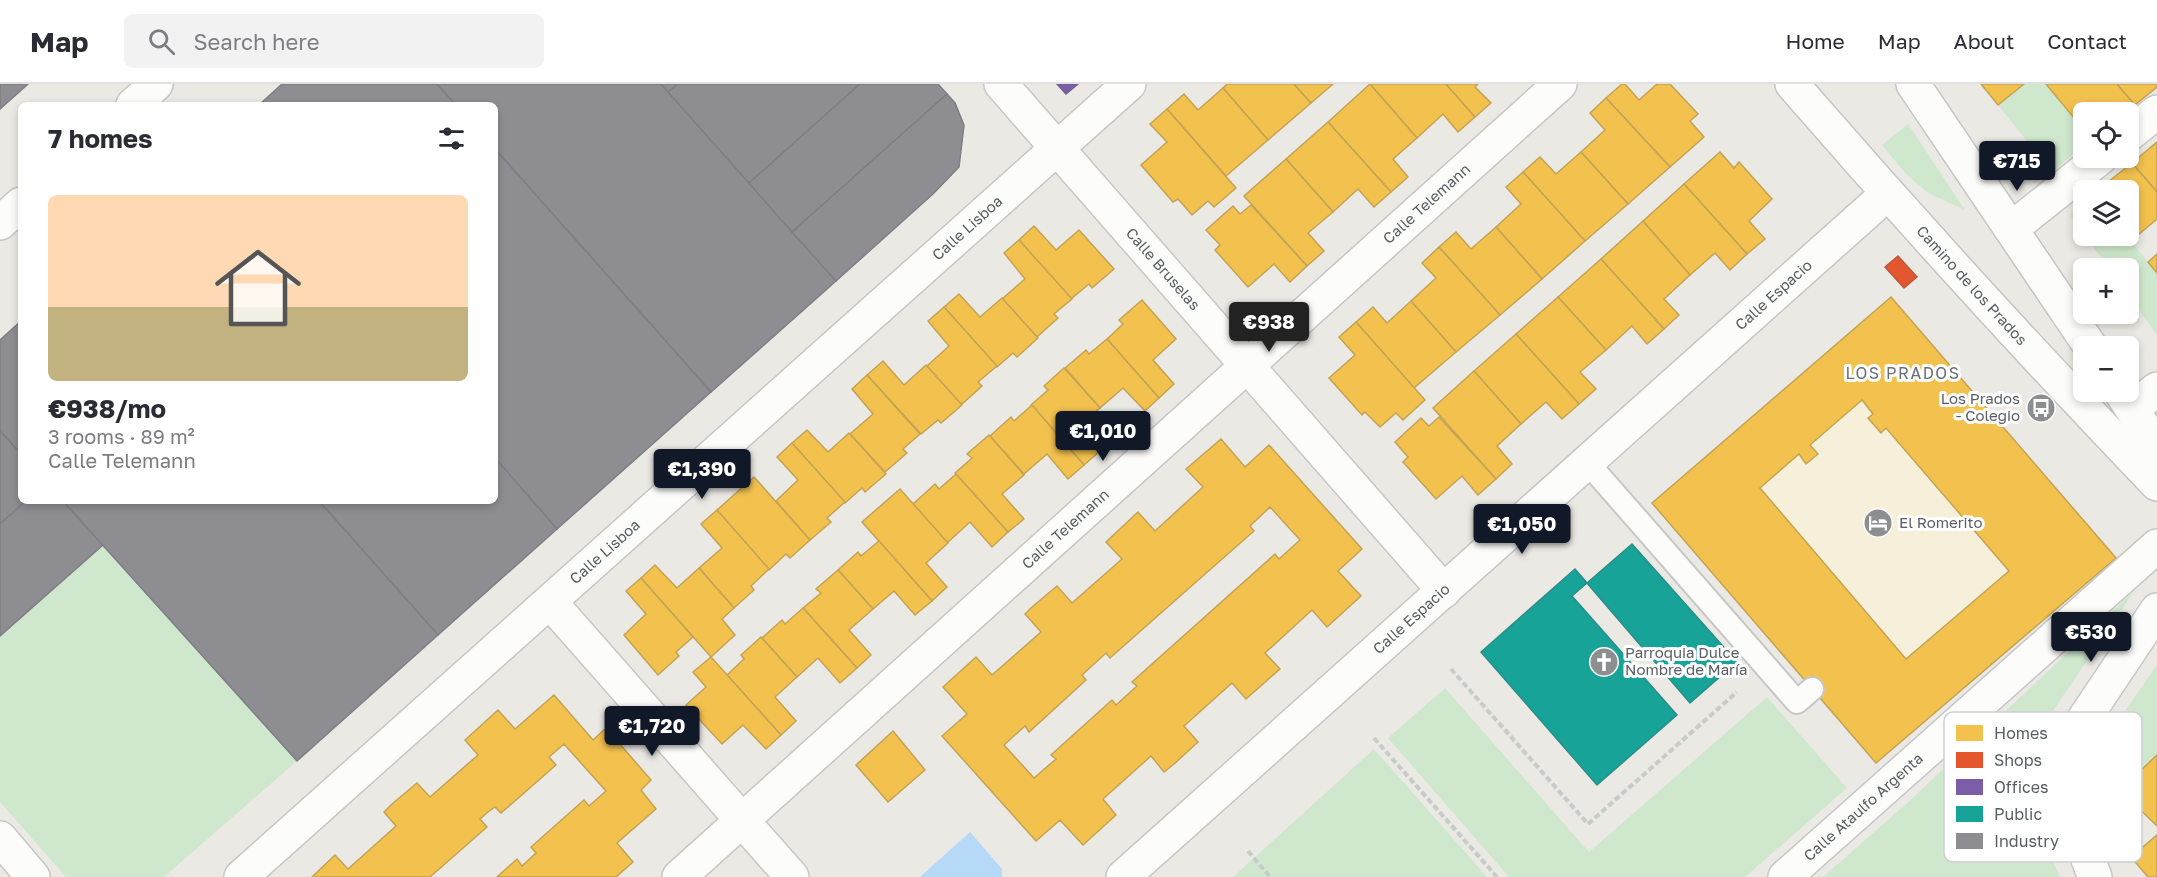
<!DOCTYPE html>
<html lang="en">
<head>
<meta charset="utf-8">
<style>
  :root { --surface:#fff; --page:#f2f2f3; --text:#2b2b33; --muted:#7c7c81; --line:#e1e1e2; --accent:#111827 }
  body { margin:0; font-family:"Golos Text",sans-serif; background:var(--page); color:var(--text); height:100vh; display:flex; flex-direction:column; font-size:22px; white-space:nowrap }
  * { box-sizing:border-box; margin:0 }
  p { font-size:20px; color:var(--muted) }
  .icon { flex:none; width:33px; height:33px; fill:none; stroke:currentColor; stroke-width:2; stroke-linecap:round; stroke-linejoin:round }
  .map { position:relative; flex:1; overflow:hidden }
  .side { position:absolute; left:18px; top:18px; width:480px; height:402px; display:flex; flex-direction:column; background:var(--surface); border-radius:9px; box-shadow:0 3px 9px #0003 }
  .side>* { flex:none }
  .tools { position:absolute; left:2073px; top:18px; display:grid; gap:12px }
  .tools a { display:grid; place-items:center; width:66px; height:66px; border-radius:9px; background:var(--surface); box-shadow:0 3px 9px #0003; font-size:30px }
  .price { position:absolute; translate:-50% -51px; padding:0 14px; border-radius:6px; background:var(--accent); color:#fff; font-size:20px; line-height:39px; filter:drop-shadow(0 2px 3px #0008) }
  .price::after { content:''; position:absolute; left:50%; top:36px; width:18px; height:14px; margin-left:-9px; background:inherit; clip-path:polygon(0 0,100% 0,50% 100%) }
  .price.current { background:#222; color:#fff }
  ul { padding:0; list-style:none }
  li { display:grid; align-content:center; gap:12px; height:318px; padding:0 30px }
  li span { display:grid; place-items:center; height:186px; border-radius:9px; color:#555 }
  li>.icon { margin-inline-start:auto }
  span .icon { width:108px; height:108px; fill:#fffc; stroke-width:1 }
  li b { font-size:26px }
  h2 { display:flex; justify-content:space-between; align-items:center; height:72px; padding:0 30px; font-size:26px }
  header { display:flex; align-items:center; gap:36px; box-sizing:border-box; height:84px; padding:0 30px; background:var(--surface); border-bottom:2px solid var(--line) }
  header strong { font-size:28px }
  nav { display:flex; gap:33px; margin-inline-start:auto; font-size:21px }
  .search { width:420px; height:54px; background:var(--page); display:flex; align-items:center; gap:15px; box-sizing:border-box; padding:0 21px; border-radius:9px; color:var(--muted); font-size:22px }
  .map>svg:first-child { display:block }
  .commercial { fill:#f6f0db }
  .green { fill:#cfe8cd }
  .water { fill:#b5d9f7 }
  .homes { fill:#f2c14e; stroke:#c4a354; stroke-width:1.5; fill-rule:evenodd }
  .shops { fill:#e4572e; stroke:#ba593e; stroke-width:1.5 }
  .offices { fill:#7b5ea7; stroke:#715e93; stroke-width:1.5 }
  .public { fill:#17a398; stroke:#2b8e88; stroke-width:1.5 }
  .industry { fill:#8d8d92; stroke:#7d7f84; stroke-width:1.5 }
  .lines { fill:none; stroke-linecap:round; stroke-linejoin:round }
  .service-casing { stroke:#c6c7c6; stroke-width:26 }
  .pedestrian-casing { stroke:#c6c7c6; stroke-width:36 }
  .minor-casing { stroke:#c6c7c6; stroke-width:36 }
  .secondary-casing { stroke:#c5c5c5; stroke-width:36 }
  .path { stroke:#c6ccc8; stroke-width:4; stroke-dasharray:6 3; stroke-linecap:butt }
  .service { stroke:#fcfcfb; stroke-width:22 }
  .pedestrian { stroke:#fcfcfb; stroke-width:33 }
  .minor { stroke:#fcfcfb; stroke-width:33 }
  .secondary { stroke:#fcfcfb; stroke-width:33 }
  .labels { text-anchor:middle; stroke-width:6; stroke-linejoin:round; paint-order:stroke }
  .street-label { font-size:15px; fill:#595d63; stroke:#fff }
  .poi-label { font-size:15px; fill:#595d63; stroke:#fff; text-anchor:start }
  .neighbourhood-label { font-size:16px; letter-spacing:1.5px; fill:#696f75; stroke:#fff }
  .key { fill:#fff; stroke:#cdced0; stroke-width:1.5 }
  .key-label { font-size:16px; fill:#595d63 }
</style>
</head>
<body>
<header>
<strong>Map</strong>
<div class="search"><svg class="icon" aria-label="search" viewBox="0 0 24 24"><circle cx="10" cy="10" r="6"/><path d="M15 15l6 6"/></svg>Search here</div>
<nav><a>Home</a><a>Map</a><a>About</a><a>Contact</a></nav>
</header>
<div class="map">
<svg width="2157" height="793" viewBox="0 0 2157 793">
  <rect width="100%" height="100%" fill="#eae9e4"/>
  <path class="commercial" d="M 1891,213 L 2116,474 L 1876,679 L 1652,419 Z"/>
  <g class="green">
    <path d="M 2024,0 L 2046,0 L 2083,46 L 2083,62 L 2052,88 L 1998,21 Z"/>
    <path d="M 1908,40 L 1965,126 L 1928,109 L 1906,90 L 1882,61 Z"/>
    <path d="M 2083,119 L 2083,149 L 2070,131 Z"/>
    <path d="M 2085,152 L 2127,152 L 2157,189 L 2157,251 L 2129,212 L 2128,184 L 2109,184 Z"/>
    <path d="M 103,461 L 297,677 L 164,793 L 66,793 L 0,718 L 0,552 Z"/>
    <path d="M 2135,506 L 2018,678 L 2044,758 L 2060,793 L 1823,793 L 1905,721 Z"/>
    <path d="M 2157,581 L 2157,671 L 2120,706 L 2092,674 Z"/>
    <path d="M 1445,604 L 1589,768 L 1767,613 L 1847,704 L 1745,793 L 1509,793 L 1388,654 Z"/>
    <path d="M 1374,665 L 1487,793 L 1233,793 Z"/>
  </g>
  <path class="water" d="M 970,748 L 1002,785 L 1002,793 L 920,793 Z"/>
  <g class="homes">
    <path d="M 1227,0 L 1294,0 L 1311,19 L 1268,56 L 1223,4 Z"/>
    <path d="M 1294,0 L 1333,0 L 1311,19 Z"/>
    <path d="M 1370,0 L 1446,0 L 1475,33 L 1458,48 L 1443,30 L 1417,54 Z"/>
    <path d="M 1370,0 L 1417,54 L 1393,75 L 1408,93 L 1391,108 L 1328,38 Z"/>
    <path d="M 1446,0 L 1478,0 L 1475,3 L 1491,19 L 1475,33 Z"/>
    <path d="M 1622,0 L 1625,0 L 1639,16 L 1657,0 L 1670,0 L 1698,30 L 1690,37 L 1704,53 L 1670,83 L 1606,14 Z"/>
    <path d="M 1981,0 L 2024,0 L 1998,21 Z"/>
    <path d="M 2046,0 L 2117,0 L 2135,21 L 2125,28 L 2084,28 L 2084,46 Z"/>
    <path d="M 2117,0 L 2157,0 L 2157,3 L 2135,21 Z"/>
    <path d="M 1223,4 L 1268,56 L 1226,92 L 1167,25 L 1184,10 L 1198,26 Z"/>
    <path d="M 1606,14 L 1670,83 L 1628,120 L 1581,68 L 1605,46 L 1590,29 Z"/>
    <path d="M 1167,25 L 1236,104 L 1214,123 L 1208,117 L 1192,131 L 1178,115 L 1173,118 L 1141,81 L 1167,58 L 1150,40 Z"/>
    <path d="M 1328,38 L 1391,108 L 1374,123 L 1358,105 L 1333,128 L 1286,75 Z"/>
    <path d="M 2157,58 L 2157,108 L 2132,79 Z"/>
    <path d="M 1581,68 L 1628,120 L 1585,157 L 1523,88 L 1540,73 L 1556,90 Z"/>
    <path d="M 1720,68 L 1734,84 L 1739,78 L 1772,115 L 1749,137 L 1765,155 L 1747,170 L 1684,100 Z"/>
    <path d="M 1286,75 L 1333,128 L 1308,149 L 1324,167 L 1307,182 L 1244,112 Z"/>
    <path d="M 2132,79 L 2157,108 L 2157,135 L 2131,157 L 2127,152 L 2128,152 L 2128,106 L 2098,106 Z"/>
    <path d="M 1523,88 L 1585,157 L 1542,195 L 1496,143 L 1521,120 L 1506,103 Z"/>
    <path d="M 1684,100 L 1747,170 L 1730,186 L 1715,169 L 1690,191 L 1643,137 Z"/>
    <path d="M 1251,121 L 1307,182 L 1290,198 L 1274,180 L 1248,203 L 1215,166 L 1220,161 L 1206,146 L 1233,122 L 1240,130 Z"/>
    <path d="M 1643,137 L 1690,191 L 1664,215 L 1679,231 L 1664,245 L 1601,175 Z"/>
    <path d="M 1034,142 L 1056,166 L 1079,146 L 1114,185 L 1092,204 L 1089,200 L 1071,215 L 1019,156 Z"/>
    <path d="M 1496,143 L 1542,195 L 1500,231 L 1439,163 L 1456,148 L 1471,165 Z"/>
    <path d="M 1019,156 L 1072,215 L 1054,230 L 1058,234 L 1037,253 L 1002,215 L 1025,195 L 1004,169 Z"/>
    <path d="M 1439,163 L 1500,231 L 1456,268 L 1411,217 L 1436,194 L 1422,179 Z"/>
    <path d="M 2157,170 L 2157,189 L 2148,178 Z"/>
    <path d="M 1601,175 L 1664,245 L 1647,260 L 1632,242 L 1606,266 L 1558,213 Z"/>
    <path d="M 959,210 L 980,233 L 1002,214 L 1038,254 L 1017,273 L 1013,269 L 997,283 L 944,223 Z"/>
    <path d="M 1558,213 L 1606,266 L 1580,288 L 1596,305 L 1579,320 L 1516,250 Z"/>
    <path d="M 1891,213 L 2116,474 L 1876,679 L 1652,419 ZM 1862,316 L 1873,330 L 1868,334 L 1881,349 L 1886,344 L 2009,487 L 1906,575 L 1760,404 L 1799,370 L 1806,380 L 1818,370 L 1810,361 Z"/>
    <path d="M 1142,216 L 1176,255 L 1153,276 L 1174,300 L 1159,314 L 1107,255 L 1123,240 L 1119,236 Z"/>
    <path d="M 1411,217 L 1456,268 L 1414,304 L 1356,238 L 1373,223 L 1387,239 Z"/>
    <path d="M 944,223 L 997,282 L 978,298 L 982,302 L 961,321 L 927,282 L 949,262 L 928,237 Z"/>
    <path d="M 1356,238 L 1425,316 L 1403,336 L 1396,329 L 1380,343 L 1365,328 L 1362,331 L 1329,294 L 1355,271 L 1339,253 Z"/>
    <path d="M 1516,250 L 1579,320 L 1562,335 L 1546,318 L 1521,340 L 1474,287 Z"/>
    <path d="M 1107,255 L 1159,314 L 1145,327 L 1123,304 L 1100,324 L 1065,284 L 1086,266 L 1089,270 Z"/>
    <path d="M 883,277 L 904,301 L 926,281 L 962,321 L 941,339 L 938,336 L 921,350 L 867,291 Z"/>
    <path d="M 1064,284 L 1100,324 L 1078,344 L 1099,368 L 1084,381 L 1031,321 L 1048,306 L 1044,302 Z"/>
    <path d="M 1474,287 L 1521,340 L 1497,362 L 1512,380 L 1496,395 L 1433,324 Z"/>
    <path d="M 867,291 L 920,350 L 903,365 L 907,369 L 885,388 L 850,350 L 873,330 L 852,305 Z"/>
    <path d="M 1032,321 L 1084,381 L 1068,395 L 1047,370 L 1024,390 L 990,352 L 1011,333 L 1014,337 Z"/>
    <path d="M 1439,333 L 1496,395 L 1478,411 L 1462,392 L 1436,415 L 1403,378 L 1408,373 L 1395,358 L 1421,334 L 1429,342 Z"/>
    <path d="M 807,346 L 828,368 L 849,349 L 886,390 L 865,408 L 862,404 L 845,419 L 792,359 Z"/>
    <path d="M 989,351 L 1024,391 L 1002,410 L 1024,435 L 1008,448 L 955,389 L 972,374 L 967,370 Z"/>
    <path d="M 1221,355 L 1245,383 L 1269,361 L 1362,465 L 1338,487 L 1361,512 L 1327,543 L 1312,526 L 1265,569 L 1280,585 L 1246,615 L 1232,599 L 1184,642 L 1198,658 L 1174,680 L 1164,688 L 1151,672 L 1103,715 L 1116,731 L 1083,761 L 1060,736 L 1036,757 L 942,652 L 967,630 L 943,603 L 976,573 L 992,591 L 1041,548 L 1025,530 L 1031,524 L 1057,502 L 1072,519 L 1122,475 L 1106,458 L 1138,428 L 1155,447 L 1203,403 L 1186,385 ZM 1270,423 L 1300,456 L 1279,475 L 1275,470 L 1132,598 L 1137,602 L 1116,621 L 1112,616 L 1051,671 L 1056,675 L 1034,694 L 1004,661 L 1025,642 L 1029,648 L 1086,596 L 1082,591 L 1106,569 L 1110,574 L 1221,476 L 1254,447 L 1250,442 Z"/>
    <path d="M 792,359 L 845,418 L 827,434 L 831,438 L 810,456 L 776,417 L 798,396 L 777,373 Z"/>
    <path d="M 956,390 L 1008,448 L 992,463 L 970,438 L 947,459 L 913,420 L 935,400 L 939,405 Z"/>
    <path d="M 754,393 L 810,456 L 790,474 L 786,470 L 769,486 L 717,426 Z"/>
    <path d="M 900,405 L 948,459 L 926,479 L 947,503 L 932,517 L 862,438 Z"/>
    <path d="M 717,426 L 769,485 L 751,502 L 754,506 L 734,524 L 699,484 L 722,464 L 701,440 Z"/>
    <path d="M 879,457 L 932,517 L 915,531 L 894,507 L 873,525 L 838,486 L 858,468 L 861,472 Z"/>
    <path d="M 655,481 L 677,504 L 699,484 L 734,524 L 722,535 L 735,551 L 711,573 L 641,494 Z"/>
    <path d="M 838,486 L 873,525 L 849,546 L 871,571 L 857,584 L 803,524 L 821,509 L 816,505 Z"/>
    <path d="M 641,494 L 693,553 L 676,568 L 679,572 L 658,591 L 624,551 L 646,530 L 626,507 Z"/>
    <path d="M 803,524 L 857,584 L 840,599 L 818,574 L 797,593 L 762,554 L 782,536 L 785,540 Z"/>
    <path d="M 761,553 L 797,593 L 775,613 L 796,637 L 781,651 L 727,591 L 744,575 L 741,571 Z"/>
    <path d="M 711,573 L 781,651 L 766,665 L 743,641 L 722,660 L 686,621 L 706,603 L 693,588 Z"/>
    <path d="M 554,611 L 593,656 L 606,644 L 651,696 L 641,706 L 656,725 L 617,759 L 633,778 L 616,793 L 497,793 L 517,775 L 522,782 L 536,769 L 531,763 L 584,716 L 589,722 L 606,707 L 564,660 L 549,673 L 556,681 L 501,729 L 495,723 L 488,728 L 480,735 L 487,743 L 430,793 L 312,793 L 335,771 L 348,785 L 396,742 L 384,728 L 392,720 L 417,699 L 430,713 L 478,671 L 465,656 L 498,626 L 515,645 Z"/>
    <path d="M 893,647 L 925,686 L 888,718 L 856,681 Z"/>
    <path d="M 2157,671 L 2157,742 L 2120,706 Z"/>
    <path d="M 2157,751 L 2157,793 L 2148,793 L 2131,773 Z"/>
  </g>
  <path class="shops" d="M 1898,172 L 1917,193 L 1904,204 L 1885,183 Z"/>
  <path class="offices" d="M 1057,0 L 1078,0 L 1066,10 Z"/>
  <g class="public">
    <path d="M 1632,460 L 1737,578 L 1690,619 L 1587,499 Z"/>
    <path d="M 1575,485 L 1587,499 L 1572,512 L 1677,631 L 1597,701 L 1481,568 Z"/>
  </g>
  <g class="industry">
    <path d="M 0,0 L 28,0 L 0,25 Z"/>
    <path d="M 282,0 L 437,0 L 456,21 L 259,21 Z"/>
    <path d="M 437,0 L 661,0 L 836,197 L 711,308 L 495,65 L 495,21 L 456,21 Z"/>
    <path d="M 661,0 L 678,0 L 668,8 Z"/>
    <path d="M 678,0 L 860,0 L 749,99 L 668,8 Z"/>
    <path d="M 860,0 L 938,0 L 947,10 L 792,148 L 749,99 Z"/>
    <path d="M 947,10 L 955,19 L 964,41 L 959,83 L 934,109 L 836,197 L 792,148 Z"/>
    <path d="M 495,65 L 711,308 L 557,445 L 495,374 Z"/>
    <path d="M 21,237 L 21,370 L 0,347 L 0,256 Z"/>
    <path d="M 0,347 L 21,370 L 21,417 L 26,417 L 0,440 Z"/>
    <path d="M 495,374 L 557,445 L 438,551 L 319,417 L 495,417 Z"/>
    <path d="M 26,417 L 63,417 L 103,461 L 0,552 L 0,440 Z"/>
    <path d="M 63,417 L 319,417 L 438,551 L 297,677 Z"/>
  </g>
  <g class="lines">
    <g class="service-casing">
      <path id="service" d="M 1587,378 L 1797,618 L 1812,605"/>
    </g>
    <g class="pedestrian-casing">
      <g id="pedestrian">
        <path id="s1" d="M 1785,793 L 2157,462"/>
      </g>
    </g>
    <g class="minor-casing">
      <g id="minor">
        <path id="s2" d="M 1001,0 L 1444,507"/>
        <path d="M 2128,51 L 2157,28"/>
        <path d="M 2011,145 L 2100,74"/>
        <path d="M 2133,324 L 2157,305"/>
        <path d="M 550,518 L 792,793"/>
        <path d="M 0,754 L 33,793"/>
        <path id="s3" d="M 241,793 L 1129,0"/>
        <path id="s4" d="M 679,793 L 1560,0"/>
        <path id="s5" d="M 1123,793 L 1887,110"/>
        <path d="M 2095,793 L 2056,695 L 2068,659 L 2157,526"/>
      </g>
    </g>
    <g class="secondary-casing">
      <g id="secondary">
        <path id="s6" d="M 1792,0 C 1910,136 2032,270 2157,400"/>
        <path d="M 1913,0 L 2090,262"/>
        <path d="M 133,21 L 156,0"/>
        <path d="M 0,139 L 21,120"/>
        <path d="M 2121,308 L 2157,364"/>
      </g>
    </g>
    <g class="path">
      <path d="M 1451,585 L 1588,740 L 1737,608"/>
      <path d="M 1374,654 L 1497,793"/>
      <path d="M 1248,767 L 1270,793"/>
    </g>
    <use href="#service" class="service"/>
    <use href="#pedestrian" class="pedestrian"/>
    <use href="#minor" class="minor"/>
    <use href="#secondary" class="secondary"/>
  </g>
  <defs>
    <g id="bus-disc" transform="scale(1.5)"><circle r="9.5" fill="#8c8e90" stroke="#fff"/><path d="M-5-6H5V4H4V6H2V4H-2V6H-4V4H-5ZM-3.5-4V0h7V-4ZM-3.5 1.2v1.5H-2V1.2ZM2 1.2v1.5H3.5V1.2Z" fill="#fff"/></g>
    <g id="hotel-disc" transform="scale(1.5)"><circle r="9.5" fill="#8c8e90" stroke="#fff"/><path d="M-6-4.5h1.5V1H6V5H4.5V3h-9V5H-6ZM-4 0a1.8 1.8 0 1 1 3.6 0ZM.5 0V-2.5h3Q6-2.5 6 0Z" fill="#fff"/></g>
    <g id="church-disc" transform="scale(1.5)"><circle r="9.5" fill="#8c8e90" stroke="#fff"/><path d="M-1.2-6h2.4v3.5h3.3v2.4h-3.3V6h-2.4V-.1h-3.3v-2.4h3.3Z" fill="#fff"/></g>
  </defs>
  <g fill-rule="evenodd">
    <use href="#bus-disc" x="2041" y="324"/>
    <use href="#hotel-disc" x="1878" y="439"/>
    <use href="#church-disc" x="1604" y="578"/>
  </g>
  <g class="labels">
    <g class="street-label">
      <text dy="5" stroke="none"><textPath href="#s4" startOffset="1006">Calle Telemann</textPath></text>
      <text dy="5" stroke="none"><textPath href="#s3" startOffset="974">Calle Lisboa</textPath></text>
      <text dy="5" stroke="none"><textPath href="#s2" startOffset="246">Calle Bruselas</textPath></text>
      <text dy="5" stroke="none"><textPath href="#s6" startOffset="270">Camino de los Prados</textPath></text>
      <text dy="5" stroke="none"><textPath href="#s5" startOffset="873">Calle Espacio</textPath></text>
      <text dy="5" stroke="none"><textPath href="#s4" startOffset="520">Calle Telemann</textPath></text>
      <text dy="5" stroke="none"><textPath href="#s3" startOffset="488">Calle Lisboa</textPath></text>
      <text dy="5" stroke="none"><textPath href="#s5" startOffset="387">Calle Espacio</textPath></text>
      <text dy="5" stroke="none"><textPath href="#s1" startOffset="105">Calle Ataulfo Argenta</textPath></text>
    </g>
    <g class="poi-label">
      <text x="2020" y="320" text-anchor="end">Los Prados<tspan x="2020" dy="17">- Colegio</tspan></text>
      <text x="1899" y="444">El Romerito</text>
      <text x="1625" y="574">Parroquia Dulce<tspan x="1625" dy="17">Nombre de María</tspan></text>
    </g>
    <g class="neighbourhood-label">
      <text x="1903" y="295">LOS PRADOS</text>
    </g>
  </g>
  <rect x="1944" y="628" width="198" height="150" rx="9" class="key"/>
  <rect x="1956" y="641" width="27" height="16" fill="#f2c14e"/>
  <rect x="1956" y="668" width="27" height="16" fill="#e4572e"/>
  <rect x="1956" y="695" width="27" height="16" fill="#7b5ea7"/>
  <rect x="1956" y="722" width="27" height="16" fill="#17a398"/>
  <rect x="1956" y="749" width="27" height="16" fill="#8d8d92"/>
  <g class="key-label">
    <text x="1994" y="655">Homes</text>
    <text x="1994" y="682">Shops</text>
    <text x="1994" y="709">Offices</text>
    <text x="1994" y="736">Public</text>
    <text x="1994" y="763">Industry</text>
  </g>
</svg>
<div class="tools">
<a><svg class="icon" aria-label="locate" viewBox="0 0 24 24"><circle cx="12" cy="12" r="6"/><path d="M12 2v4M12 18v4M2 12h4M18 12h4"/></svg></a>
<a><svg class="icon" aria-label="layers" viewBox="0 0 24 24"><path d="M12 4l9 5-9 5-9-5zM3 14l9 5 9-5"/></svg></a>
<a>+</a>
<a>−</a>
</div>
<b class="price" style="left:2017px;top:108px">€715</b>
<b class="price current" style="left:1269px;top:269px">€938</b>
<b class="price" style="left:1103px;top:378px">€1,010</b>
<b class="price" style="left:702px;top:416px">€1,390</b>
<b class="price" style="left:1522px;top:471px">€1,050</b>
<b class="price" style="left:2091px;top:579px">€530</b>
<b class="price" style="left:652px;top:673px">€1,720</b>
<section class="side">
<h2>7 homes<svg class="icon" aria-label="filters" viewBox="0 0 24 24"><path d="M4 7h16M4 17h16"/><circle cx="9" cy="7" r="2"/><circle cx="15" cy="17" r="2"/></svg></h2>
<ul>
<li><span style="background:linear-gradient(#ffd9b3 60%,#c2b280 0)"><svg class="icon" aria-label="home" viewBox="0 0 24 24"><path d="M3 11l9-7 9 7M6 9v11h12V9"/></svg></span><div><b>€938/mo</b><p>3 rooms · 89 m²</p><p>Calle Telemann</p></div></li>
</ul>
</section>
</div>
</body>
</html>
